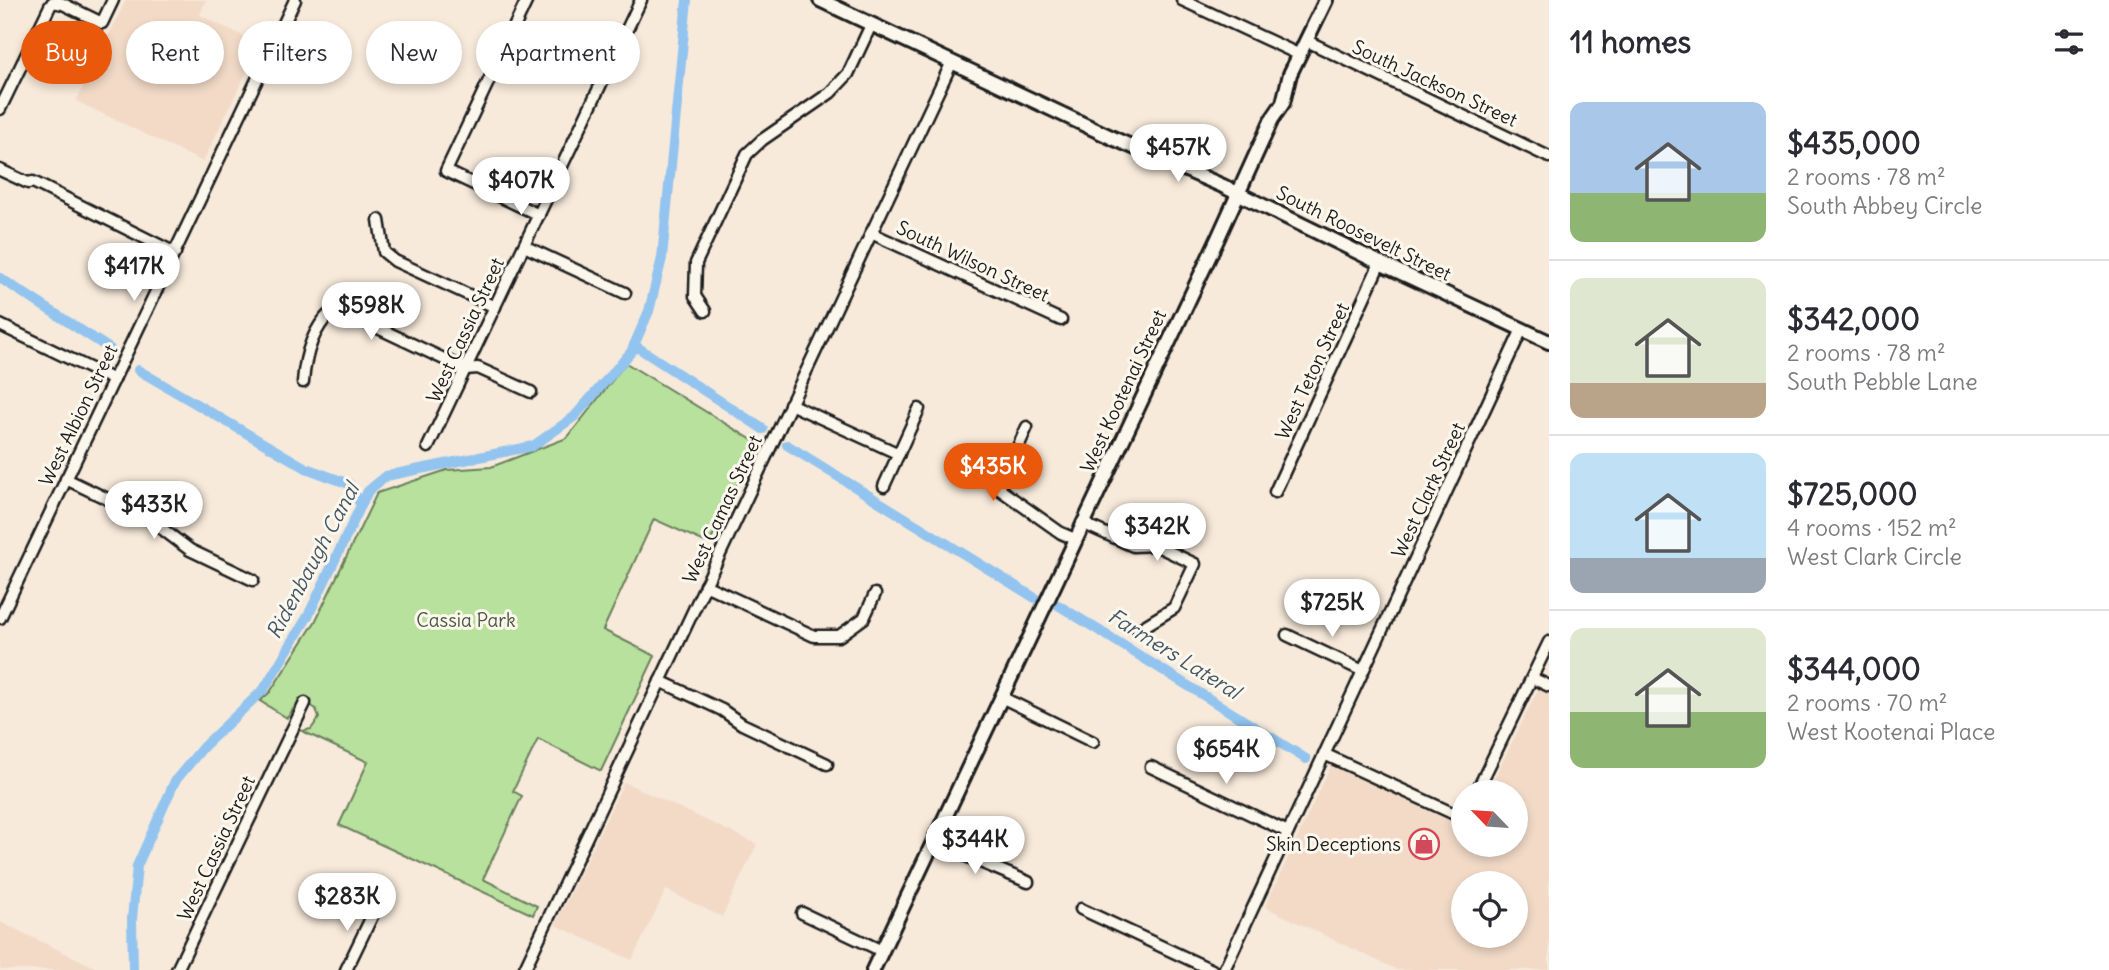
<!DOCTYPE html>
<html lang="en">
<head>
<meta charset="utf-8">
<style>
  :root { --surface:#fff; --page:#f2f2f3; --text:#2b2b33; --muted:#7c7c81; --line:#e1e1e2; --accent:#ea580c }
  body { margin:0; font-family:Delius,sans-serif; background:var(--page); color:var(--text); height:100vh; display:flex; flex-direction:column; font-size:26px; white-space:nowrap }
  * { box-sizing:border-box; margin:0 }
  p { font-size:23px; color:var(--muted) }
  .icon { flex:none; width:38px; height:38px; fill:none; stroke:currentColor; stroke-width:2; stroke-linecap:round; stroke-linejoin:round }
  .map { position:relative; flex:1; overflow:hidden }
  .sheet { display:flex; flex-direction:column; background:var(--surface); width:560px }
  .sheet>* { flex:none }
  .banner { position:absolute; left:21px; top:21px; width:665px; height:63px; display:flex; gap:14px }
  .needle { width:46px; rotate:295deg }
  .fabs { position:absolute; left:1451px; top:780px; display:grid; gap:14px }
  .fabs a { display:grid; place-items:center; width:77px; height:77px; border-radius:50%; background:var(--surface); box-shadow:0 4px 10px #0003; font-size:35px }
  .price { position:absolute; translate:-50% -60px; padding:0 16px; border-radius:24px; background:#fff; color:#222; font-size:23px; line-height:46px; filter:drop-shadow(0 2px 4px #0008) }
  .price::after { content:''; position:absolute; left:50%; top:42px; width:21px; height:16px; margin-left:-10px; background:inherit; clip-path:polygon(0 0,100% 0,50% 100%) }
  .price.current { background:var(--accent); color:#fff }
  ul { padding:0; list-style:none }
  li { display:flex; align-items:center; gap:21px; height:175px; padding:0 21px }
  li+li { border-top:2px solid var(--line) }
  li span { display:grid; place-items:center; flex:none; width:196px; height:140px; border-radius:14px; color:#555 }
  li>.icon { margin-inline-start:auto }
  span .icon { width:84px; height:84px; fill:#fffc; stroke-width:1 }
  li b { font-size:30px }
  h2 { display:flex; justify-content:space-between; align-items:center; height:84px; padding:0 21px; font-size:30px }
  .tag { padding:0 24px; border-radius:32px; background:var(--surface); box-shadow:0 4px 10px #0003; font-size:24px; line-height:63px }
  .tag.current { background:var(--accent); color:#fff }
  main { display:flex; flex:1; min-height:0 }
  .map>svg:first-child { display:block }
  .built { fill:#f2dac7; fill-rule:evenodd }
  .green { fill:#b8e19d; stroke:#6a7e5c; stroke-width:2 }
  .lines { fill:none; stroke-linecap:round; stroke-linejoin:round }
  .canal { stroke:#92c4ef; stroke-width:10 }
  .minor-casing { stroke:#1c1c1c; stroke-width:15 }
  .tertiary-casing { stroke:#1c1c1c; stroke-width:18 }
  .minor { stroke:#fbf7ec; stroke-width:10 }
  .tertiary { stroke:#fbf7ec; stroke-width:12 }
  .labels { text-anchor:middle; stroke-width:6; stroke-linejoin:round; paint-order:stroke }
  .street-label { font-size:19px; fill:#1c1c1c; stroke:#fbf7ec }
  .park-label { font-size:19px; fill:#4b5743; stroke:#fbf7ec }
  .poi-label { font-size:19px; fill:#1c1c1c; stroke:#fbf7ec; text-anchor:end }
  .water-label { font-size:21px; font-style:italic; fill:#455766; stroke:#fbf7ec }
</style>
</head>
<body>
<main>
<div class="map">
<svg width="1549" height="970" viewBox="0 0 1549 970">
  <rect width="100%" height="100%" fill="#f7eadb"/>
  <filter id="ink" filterUnits="userSpaceOnUse"><feTurbulence type="fractalNoise" baseFrequency=".0143" numOctaves="2"/><feDisplacementMap in="SourceGraphic" scale="14" xChannelSelector="R" yChannelSelector="G"/><feConvolveMatrix kernelMatrix="1 2 1 2 8 2 1 2 1" color-interpolation-filters="sRGB"/></filter>
  <g filter="url(#ink)">
    <g class="built">
      <path d="M 126,0 L 206,0 L 200,15 L 260,44 L 203,162 L 76,101 Z"/>
      <path d="M 1545,675 L 1549,677 L 1549,970 L 1397,970 L 1265,907 L 1331,765 L 1463,827 L 1463,845 L 1516,845 L 1516,793 L 1487,793 ZM 1463,884 L 1516,884 L 1516,936 L 1463,936 Z"/>
      <path d="M 624,782 L 757,844 L 722,917 L 666,890 L 632,960 L 555,925 Z"/>
      <path d="M 0,922 L 101,970 L 0,970 Z"/>
    </g>
    <path class="green" d="M 626,363 L 757,443 L 709,544 L 654,519 L 603,630 L 655,656 L 601,771 L 538,739 L 513,791 L 522,796 L 483,879 L 537,906 L 533,915 L 339,825 L 368,762 L 302,731 L 311,729 L 319,718 L 316,709 L 309,704 L 296,705 L 287,718 L 260,701 L 270,692 L 315,622 L 377,493 L 447,470 L 491,467 L 567,438 Z"/>
    <g class="lines">
      <g class="canal">
        <path d="M 0,278 L 110,349"/>
        <path d="M 634,345 L 763,429"/>
        <path d="M 138,370 L 306,468 L 349,484 L 361,505"/>
        <path d="M 787,445 L 1035,598"/>
        <path d="M 1058,605 L 1306,759"/>
        <path d="M 133,970 L 132,919 L 137,866 L 175,781 L 204,746 L 264,689 L 308,616 L 368,491 L 386,476 L 533,446 L 574,417 L 631,352 L 649,311 L 662,258 L 687,0"/>
      </g>
      <g class="minor-casing">
        <g id="minor">
          <path d="M 527,0 L 446,171 L 539,215"/>
          <path d="M 1182,0 L 1300,55"/>
          <path d="M 1307,41 L 1549,157"/>
          <path d="M 0,109 L 50,6 L 53,2 L 63,4 L 102,23 L 113,0"/>
          <path d="M 0,170 L 28,183 L 33,182 L 175,253"/>
          <path d="M 379,220 L 384,252 L 395,261 L 495,307"/>
          <path d="M 871,233 L 1061,320"/>
          <path d="M 524,246 L 625,293"/>
          <path d="M 705,311 L 695,296 L 696,263 L 747,154 L 762,140 L 830,93 L 848,74 L 871,25"/>
          <path d="M 0,325 L 114,380"/>
          <path d="M 303,382 C 305,356 312,330 331,312 L 344,312 L 465,369 L 478,368 L 531,392"/>
          <path d="M 790,404 L 899,454"/>
          <path d="M 1027,427 L 999,489 L 1061,533 L 1075,539"/>
          <path d="M 428,447 L 641,0"/>
          <path d="M 66,479 L 149,519 L 190,550 L 253,580"/>
          <path d="M 884,486 L 919,409"/>
          <path d="M 1275,492 L 1380,263"/>
          <path d="M 1082,523 L 1133,546 L 1155,545 L 1195,564 L 1174,608 L 1138,630"/>
          <path d="M 705,585 L 814,636 L 839,636 L 864,618 L 875,594"/>
          <path d="M 0,618 L 295,0"/>
          <path d="M 1287,635 L 1363,671"/>
          <path d="M 1532,678 L 1549,686"/>
          <path d="M 660,681 L 722,710 L 742,724 L 827,764"/>
          <path d="M 1001,697 L 1093,742"/>
          <path d="M 1324,754 L 1463,818"/>
          <path d="M 1151,767 L 1288,832"/>
          <path d="M 1476,793 L 1549,642"/>
          <path d="M 933,842 L 1028,882"/>
          <path d="M 1081,909 L 1212,970"/>
          <path d="M 802,913 L 882,951"/>
          <path d="M 177,970 L 305,703"/>
          <path d="M 346,970 L 375,910"/>
          <path d="M 524,970 L 952,62"/>
          <path d="M 1224,970 L 1522,329"/>
        </g>
      </g>
      <g class="tertiary-casing">
        <g id="tertiary">
          <path d="M 820,0 L 1117,140 L 1223,186 L 1380,263 L 1549,342"/>
          <path d="M 873,970 L 1218,238 L 1272,119 L 1283,103 L 1290,74 L 1326,0"/>
        </g>
      </g>
      <use href="#minor" class="minor"/>
      <use href="#tertiary" class="tertiary"/>
    </g>
  </g>
  <defs>
    <g id="shop-ring" transform="scale(1.575)"><circle r="9.5" fill="#fbf7ec" stroke="#d1495b" stroke-width="1.5"/><path d="M-5-2.5h2.3a2.7 3.5 0 0 1 5.4 0H5L5.5 6h-11ZM-1.5-2.5h3a1.5 2.3 0 0 0-3 0Z" fill="#d1495b"/></g>
  </defs>
  <g fill-rule="evenodd">
    <use href="#shop-ring" x="1424" y="844"/>
  </g>
  <g class="labels">
    <g class="street-label">
      <text transform="translate(1435 83) rotate(25)" y="7">South Jackson Street</text>
      <text transform="translate(1364 233) rotate(26)" y="7">South Roosevelt Street</text>
      <text transform="translate(973 261) rotate(25)" y="7">South Wilson Street</text>
      <text transform="translate(465 330) rotate(-65)" y="7">West Cassia Street</text>
      <text transform="translate(1312 371) rotate(-65)" y="7">West Teton Street</text>
      <text transform="translate(1123 391) rotate(-65)" y="7">West Kootenai Street</text>
      <text transform="translate(78 415) rotate(-64)" y="7">West Albion Street</text>
      <text transform="translate(1428 490) rotate(-65)" y="7">West Clark Street</text>
      <text transform="translate(722 509) rotate(-65)" y="7">West Camas Street</text>
      <text transform="translate(216 848) rotate(-65)" y="7">West Cassia Street</text>
    </g>
    <g class="park-label">
      <text x="466" y="627">Cassia Park</text>
    </g>
    <g class="poi-label">
      <text x="1401" y="851">Skin Deceptions</text>
    </g>
    <g class="water-label">
      <text transform="translate(313 561) rotate(-62)" y="7">Ridenbaugh Canal</text>
      <text transform="translate(1174 654) rotate(32)" y="7">Farmers Lateral</text>
    </g>
  </g>
</svg>
<div class="fabs">
<a><svg class="needle" viewBox="-14 -14 28 28"><path d="M0-13l5 13h-10z" fill="#e53935"/><path d="M0 13l5-13h-10z" fill="#7c7c81"/></svg></a>
<a><svg class="icon" aria-label="locate" viewBox="0 0 24 24"><circle cx="12" cy="12" r="6"/><path d="M12 2v4M12 18v4M2 12h4M18 12h4"/></svg></a>
</div>
<b class="price" style="left:1178px;top:184px">$457K</b>
<b class="price" style="left:521px;top:217px">$407K</b>
<b class="price" style="left:134px;top:303px">$417K</b>
<b class="price" style="left:371px;top:342px">$598K</b>
<b class="price current" style="left:993px;top:503px">$435K</b>
<b class="price" style="left:154px;top:541px">$433K</b>
<b class="price" style="left:1157px;top:563px">$342K</b>
<b class="price" style="left:1332px;top:639px">$725K</b>
<b class="price" style="left:1226px;top:786px">$654K</b>
<b class="price" style="left:975px;top:876px">$344K</b>
<b class="price" style="left:347px;top:933px">$283K</b>
<div class="banner">
<a class="tag current">Buy</a>
<a class="tag">Rent</a>
<a class="tag">Filters</a>
<a class="tag">New</a>
<a class="tag">Apartment</a>
</div>
</div>
<section class="sheet">
<h2>11 homes<svg class="icon" aria-label="filters" viewBox="0 0 24 24"><path d="M4 7h16M4 17h16"/><circle cx="9" cy="7" r="2"/><circle cx="15" cy="17" r="2"/></svg></h2>
<ul>
<li><span style="background:linear-gradient(#a9c7e8 65%,#8fb573 0)"><svg class="icon" aria-label="home" viewBox="0 0 24 24"><path d="M3 11l9-7 9 7M6 9v11h12V9"/></svg></span><div><b>$435,000</b><p>2 rooms · 78 m²</p><p>South Abbey Circle</p></div></li>
<li><span style="background:linear-gradient(#dfe7d0 75%,#b9a48a 0)"><svg class="icon" aria-label="home" viewBox="0 0 24 24"><path d="M3 11l9-7 9 7M6 9v11h12V9"/></svg></span><div><b>$342,000</b><p>2 rooms · 78 m²</p><p>South Pebble Lane</p></div></li>
<li><span style="background:linear-gradient(#bfe0f5 75%,#9aa5b1 0)"><svg class="icon" aria-label="home" viewBox="0 0 24 24"><path d="M3 11l9-7 9 7M6 9v11h12V9"/></svg></span><div><b>$725,000</b><p>4 rooms · 152 m²</p><p>West Clark Circle</p></div></li>
<li><span style="background:linear-gradient(#dfe7d0 60%,#8fb573 0)"><svg class="icon" aria-label="home" viewBox="0 0 24 24"><path d="M3 11l9-7 9 7M6 9v11h12V9"/></svg></span><div><b>$344,000</b><p>2 rooms · 70 m²</p><p>West Kootenai Place</p></div></li>
</ul>
</section>
</main>
</body>
</html>
